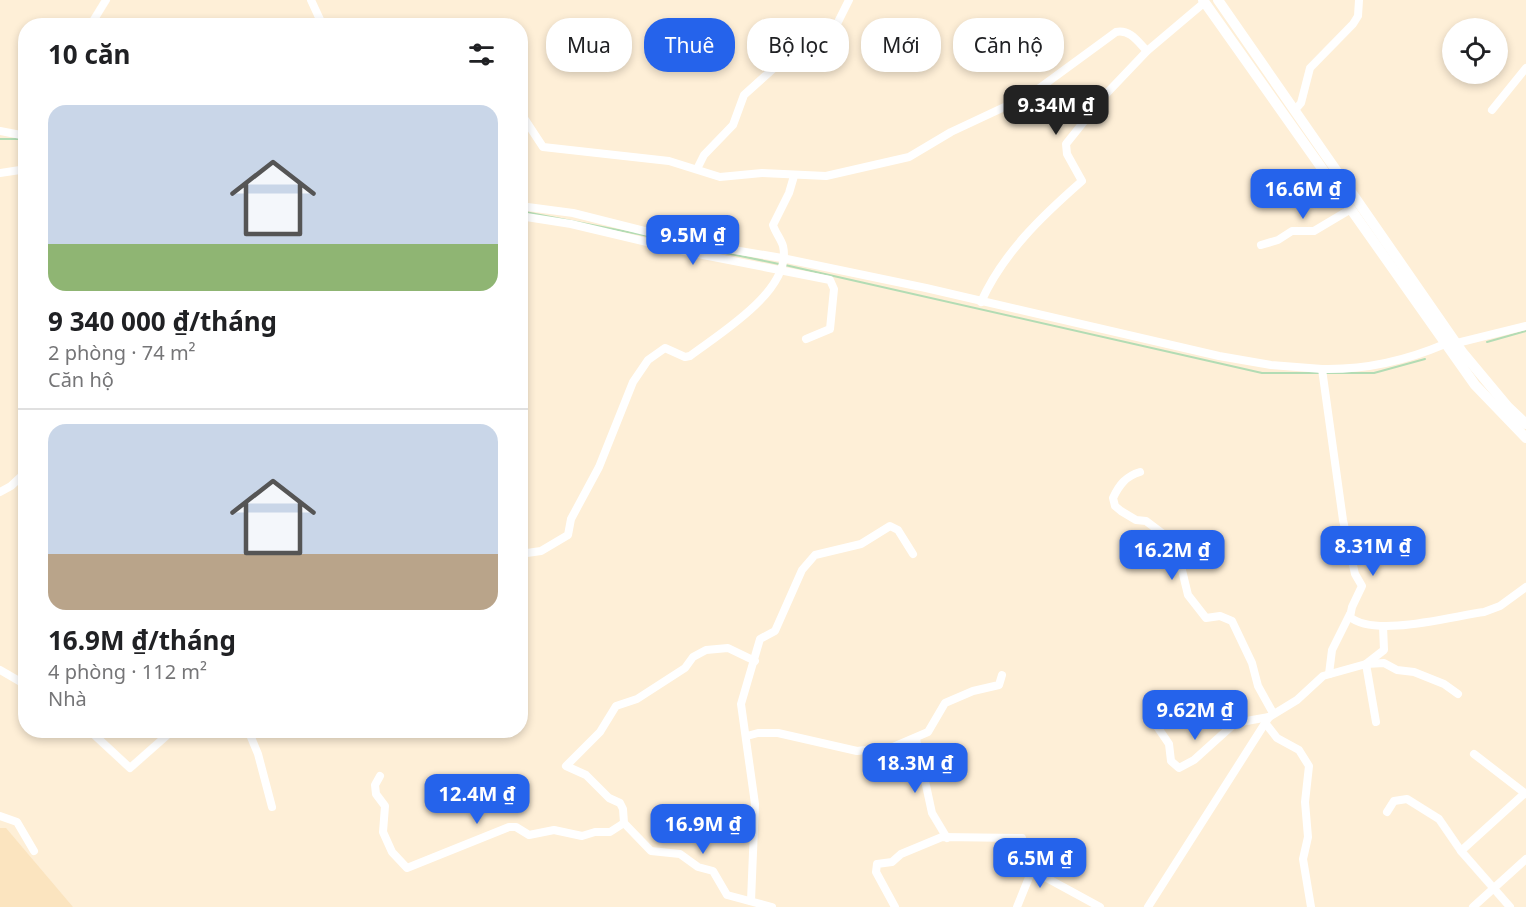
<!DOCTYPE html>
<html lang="vi">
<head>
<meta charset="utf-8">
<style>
  :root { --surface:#fff; --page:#f6f6f6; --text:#202124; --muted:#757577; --line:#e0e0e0; --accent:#2563eb }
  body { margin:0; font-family:"Noto Sans",sans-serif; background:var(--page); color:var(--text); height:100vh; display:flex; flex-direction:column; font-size:22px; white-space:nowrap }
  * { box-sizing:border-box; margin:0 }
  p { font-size:20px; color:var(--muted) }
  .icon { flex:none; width:33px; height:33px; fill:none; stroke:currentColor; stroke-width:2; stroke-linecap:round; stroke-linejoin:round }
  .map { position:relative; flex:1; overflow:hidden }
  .details { position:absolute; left:18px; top:18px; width:510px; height:720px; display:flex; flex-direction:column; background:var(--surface); border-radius:24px; box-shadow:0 3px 9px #0003 }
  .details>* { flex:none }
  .top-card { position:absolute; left:546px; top:18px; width:570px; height:54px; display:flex; gap:12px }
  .tools { position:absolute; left:1442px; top:18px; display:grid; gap:12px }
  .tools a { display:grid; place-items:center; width:66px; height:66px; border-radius:50%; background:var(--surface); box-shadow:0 3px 9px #0003; font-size:30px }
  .price { position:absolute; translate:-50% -51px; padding:0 14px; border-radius:12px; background:var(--accent); color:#fff; font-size:20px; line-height:39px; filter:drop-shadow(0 2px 3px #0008) }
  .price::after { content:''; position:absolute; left:50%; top:36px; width:18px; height:14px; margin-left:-9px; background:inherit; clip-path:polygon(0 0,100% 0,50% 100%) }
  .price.selected { background:#222; color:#fff }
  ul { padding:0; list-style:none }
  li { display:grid; align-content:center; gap:12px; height:318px; padding:0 30px }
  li+li { border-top:2px solid var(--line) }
  li span { display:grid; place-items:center; height:186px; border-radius:18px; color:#555 }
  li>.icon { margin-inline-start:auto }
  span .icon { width:108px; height:108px; fill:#fffc; stroke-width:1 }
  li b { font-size:26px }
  h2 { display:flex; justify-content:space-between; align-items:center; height:72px; padding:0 30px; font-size:26px }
  .pill { padding:0 21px; border-radius:24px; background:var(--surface); box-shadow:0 3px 9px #0003; font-size:21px; line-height:54px }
  .pill.selected { background:var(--accent); color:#fff }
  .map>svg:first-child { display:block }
  .built { fill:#fbe4bf }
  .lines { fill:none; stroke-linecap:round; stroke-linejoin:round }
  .stream { stroke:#b3dcb4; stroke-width:2 }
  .street { stroke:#fff; stroke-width:8 }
  .secondary { stroke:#fff; stroke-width:10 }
</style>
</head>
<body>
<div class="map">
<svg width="1526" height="907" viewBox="0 0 1526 907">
  <rect width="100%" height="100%" fill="#feefd7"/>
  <path class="built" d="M 0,828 L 6,828 L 73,907 L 0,907 Z"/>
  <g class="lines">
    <g class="stream">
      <path d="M 0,139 L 23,139"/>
      <path d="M 520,211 L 659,238"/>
      <path d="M 726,253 L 779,264"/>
      <path d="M 785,265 L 1262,373 L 1319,373"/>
      <path d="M 1487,342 L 1526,331"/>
      <path d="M 1325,373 L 1374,373 L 1425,359"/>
    </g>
    <g class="street">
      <path d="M 311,0 L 323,26"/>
      <path d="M 90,26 L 106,0"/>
      <path d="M 1295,110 L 1301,103 L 1310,68 L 1353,24 L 1358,16 L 1359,0"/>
      <path d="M 1492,110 L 1526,68"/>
      <path d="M 520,112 L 543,147 L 669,161 L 720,177 L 762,173 L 826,176 L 909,157 L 951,132 L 1030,95 L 1116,32 C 1130,29 1138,42 1147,51"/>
      <path d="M 0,131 L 26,136"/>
      <path d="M 697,169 L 704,155 L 733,125 L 744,95 L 774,68 L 828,42 L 849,0"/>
      <path d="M 0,173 L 20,170 L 26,166"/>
      <path d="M 520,206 L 573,213 L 692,243 L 782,258 L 926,288 L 1219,356 L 1271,365 L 1322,369"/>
      <path d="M 520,216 L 571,224 L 693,253 L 830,280 L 834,289 L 830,329 L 806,339"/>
      <path d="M 1261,245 L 1278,240 L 1292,231 L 1314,231 L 1351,209"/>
      <path d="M 981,302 C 1003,253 1042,216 1082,181 L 1067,154 L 1066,144 L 1106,94 L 1147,51 L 1205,2"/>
      <path d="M 1457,343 L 1526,326"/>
      <path d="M 1445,344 C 1405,361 1366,370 1322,369 L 1343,520 L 1355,574 L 1362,586 L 1352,607 L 1350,617 C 1375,638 1453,616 1484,612 L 1500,606 L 1526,587"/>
      <path d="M 1140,472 C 1126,476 1119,485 1113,498 L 1115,506 L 1121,511 L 1136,520 L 1146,521 L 1183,549 L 1181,566 L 1188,595 L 1206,618 L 1220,616 L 1232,621 L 1252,663 L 1258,686 L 1273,713"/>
      <path d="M 0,492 L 11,486 L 26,472"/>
      <path d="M 520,554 L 541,551 L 568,535 L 571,519 L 599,467 L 633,382 L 648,360 L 665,348 L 685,357 L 690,356 C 719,334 793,290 783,246 C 781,239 775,232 773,225 L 789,193 L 794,176"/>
      <path d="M 755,661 L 728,648 L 706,650 L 693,657 L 685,668 L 637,699 L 616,706 L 600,732 L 566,766 L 586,775 L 609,798 L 620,803 L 623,809 L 624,823 L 651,851 L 680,854 L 698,867 L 713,871 L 727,895 L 772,907"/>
      <path d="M 0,670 L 26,685"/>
      <path d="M 1329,674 L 1332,650 L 1350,614"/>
      <path d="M 1150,696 L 1154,707 L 1150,716 L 1169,744 L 1171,761 L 1179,768 L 1194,760 L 1235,723 L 1269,717"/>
      <path d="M 1376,722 L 1366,664 L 1384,650 L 1383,626"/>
      <path d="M 1266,724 L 1277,738 L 1299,750 L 1309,766 L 1305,802 L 1308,837 L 1303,859 L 1311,907"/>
      <path d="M 89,730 L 130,768 L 173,730"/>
      <path d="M 248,730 L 258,754 L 272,807"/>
      <path d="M 747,736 L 758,733 L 778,733 L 857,751 L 893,747 L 928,732 L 945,703 L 973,691 L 999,685 L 1002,675"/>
      <path d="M 916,739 L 932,813 L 947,838"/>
      <path d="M 1474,754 L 1526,794"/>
      <path d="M 380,776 L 375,785 L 376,794 L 385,806 L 383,832 L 392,852 L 407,868 L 509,827 L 516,827 L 529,835 L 554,830 L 582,836 L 595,832 L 610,832 L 624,823"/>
      <path d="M 1387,812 L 1394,801 L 1407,799 L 1439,819 L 1461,851 L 1510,907"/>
      <path d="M 0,816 L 17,822 L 34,851"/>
      <path d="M 1461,851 L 1525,793"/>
      <path d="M 751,901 L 755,804 L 741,704 L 760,639 L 775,631 L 802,570 L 815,555 L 861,544 L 890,526 L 898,530 L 913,554"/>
      <path d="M 895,907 L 876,872 L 877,864 L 892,862 L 901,854 L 942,837 L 1022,838 L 1025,858 L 1032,870 L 1100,907"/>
      <path d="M 1017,907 L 1032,870"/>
      <path d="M 1148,907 L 1269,717 L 1297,700 L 1323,676 L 1366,664 L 1384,663 L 1397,670 L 1414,672 L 1444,684 L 1458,694"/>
      <path d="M 1473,907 L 1526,859"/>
    </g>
    <g class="secondary">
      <path d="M 1203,0 L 1475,385 L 1526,438"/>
      <path d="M 1218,0 L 1463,353 L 1508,407 L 1526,424"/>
    </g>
  </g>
</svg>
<div class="tools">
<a><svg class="icon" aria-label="locate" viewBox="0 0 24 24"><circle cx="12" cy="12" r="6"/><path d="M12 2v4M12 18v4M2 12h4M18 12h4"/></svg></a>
</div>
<b class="price selected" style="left:1056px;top:136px">9.34M ₫</b>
<b class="price" style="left:1303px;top:220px">16.6M ₫</b>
<b class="price" style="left:693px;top:266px">9.5M ₫</b>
<b class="price" style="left:1373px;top:577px">8.31M ₫</b>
<b class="price" style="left:1172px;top:581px">16.2M ₫</b>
<b class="price" style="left:1195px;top:741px">9.62M ₫</b>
<b class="price" style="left:915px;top:794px">18.3M ₫</b>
<b class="price" style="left:477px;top:825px">12.4M ₫</b>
<b class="price" style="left:703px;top:855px">16.9M ₫</b>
<b class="price" style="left:1040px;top:889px">6.5M ₫</b>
<div class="top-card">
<a class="pill">Mua</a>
<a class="pill selected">Thuê</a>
<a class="pill">Bộ lọc</a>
<a class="pill">Mới</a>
<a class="pill">Căn hộ</a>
</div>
<section class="details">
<h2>10 căn<svg class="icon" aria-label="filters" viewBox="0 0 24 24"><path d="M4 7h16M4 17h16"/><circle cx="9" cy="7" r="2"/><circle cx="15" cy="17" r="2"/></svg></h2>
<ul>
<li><span style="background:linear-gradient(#c9d6e8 75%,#8fb573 0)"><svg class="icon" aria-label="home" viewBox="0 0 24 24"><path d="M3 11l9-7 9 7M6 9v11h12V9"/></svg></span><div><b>9 340 000 ₫/tháng</b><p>2 phòng · 74 m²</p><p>Căn hộ</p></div></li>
<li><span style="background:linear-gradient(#c9d6e8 70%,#b9a48a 0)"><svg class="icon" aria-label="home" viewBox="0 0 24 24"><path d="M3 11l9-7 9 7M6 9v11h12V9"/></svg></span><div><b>16.9M ₫/tháng</b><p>4 phòng · 112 m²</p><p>Nhà</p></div></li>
</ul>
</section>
</div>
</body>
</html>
